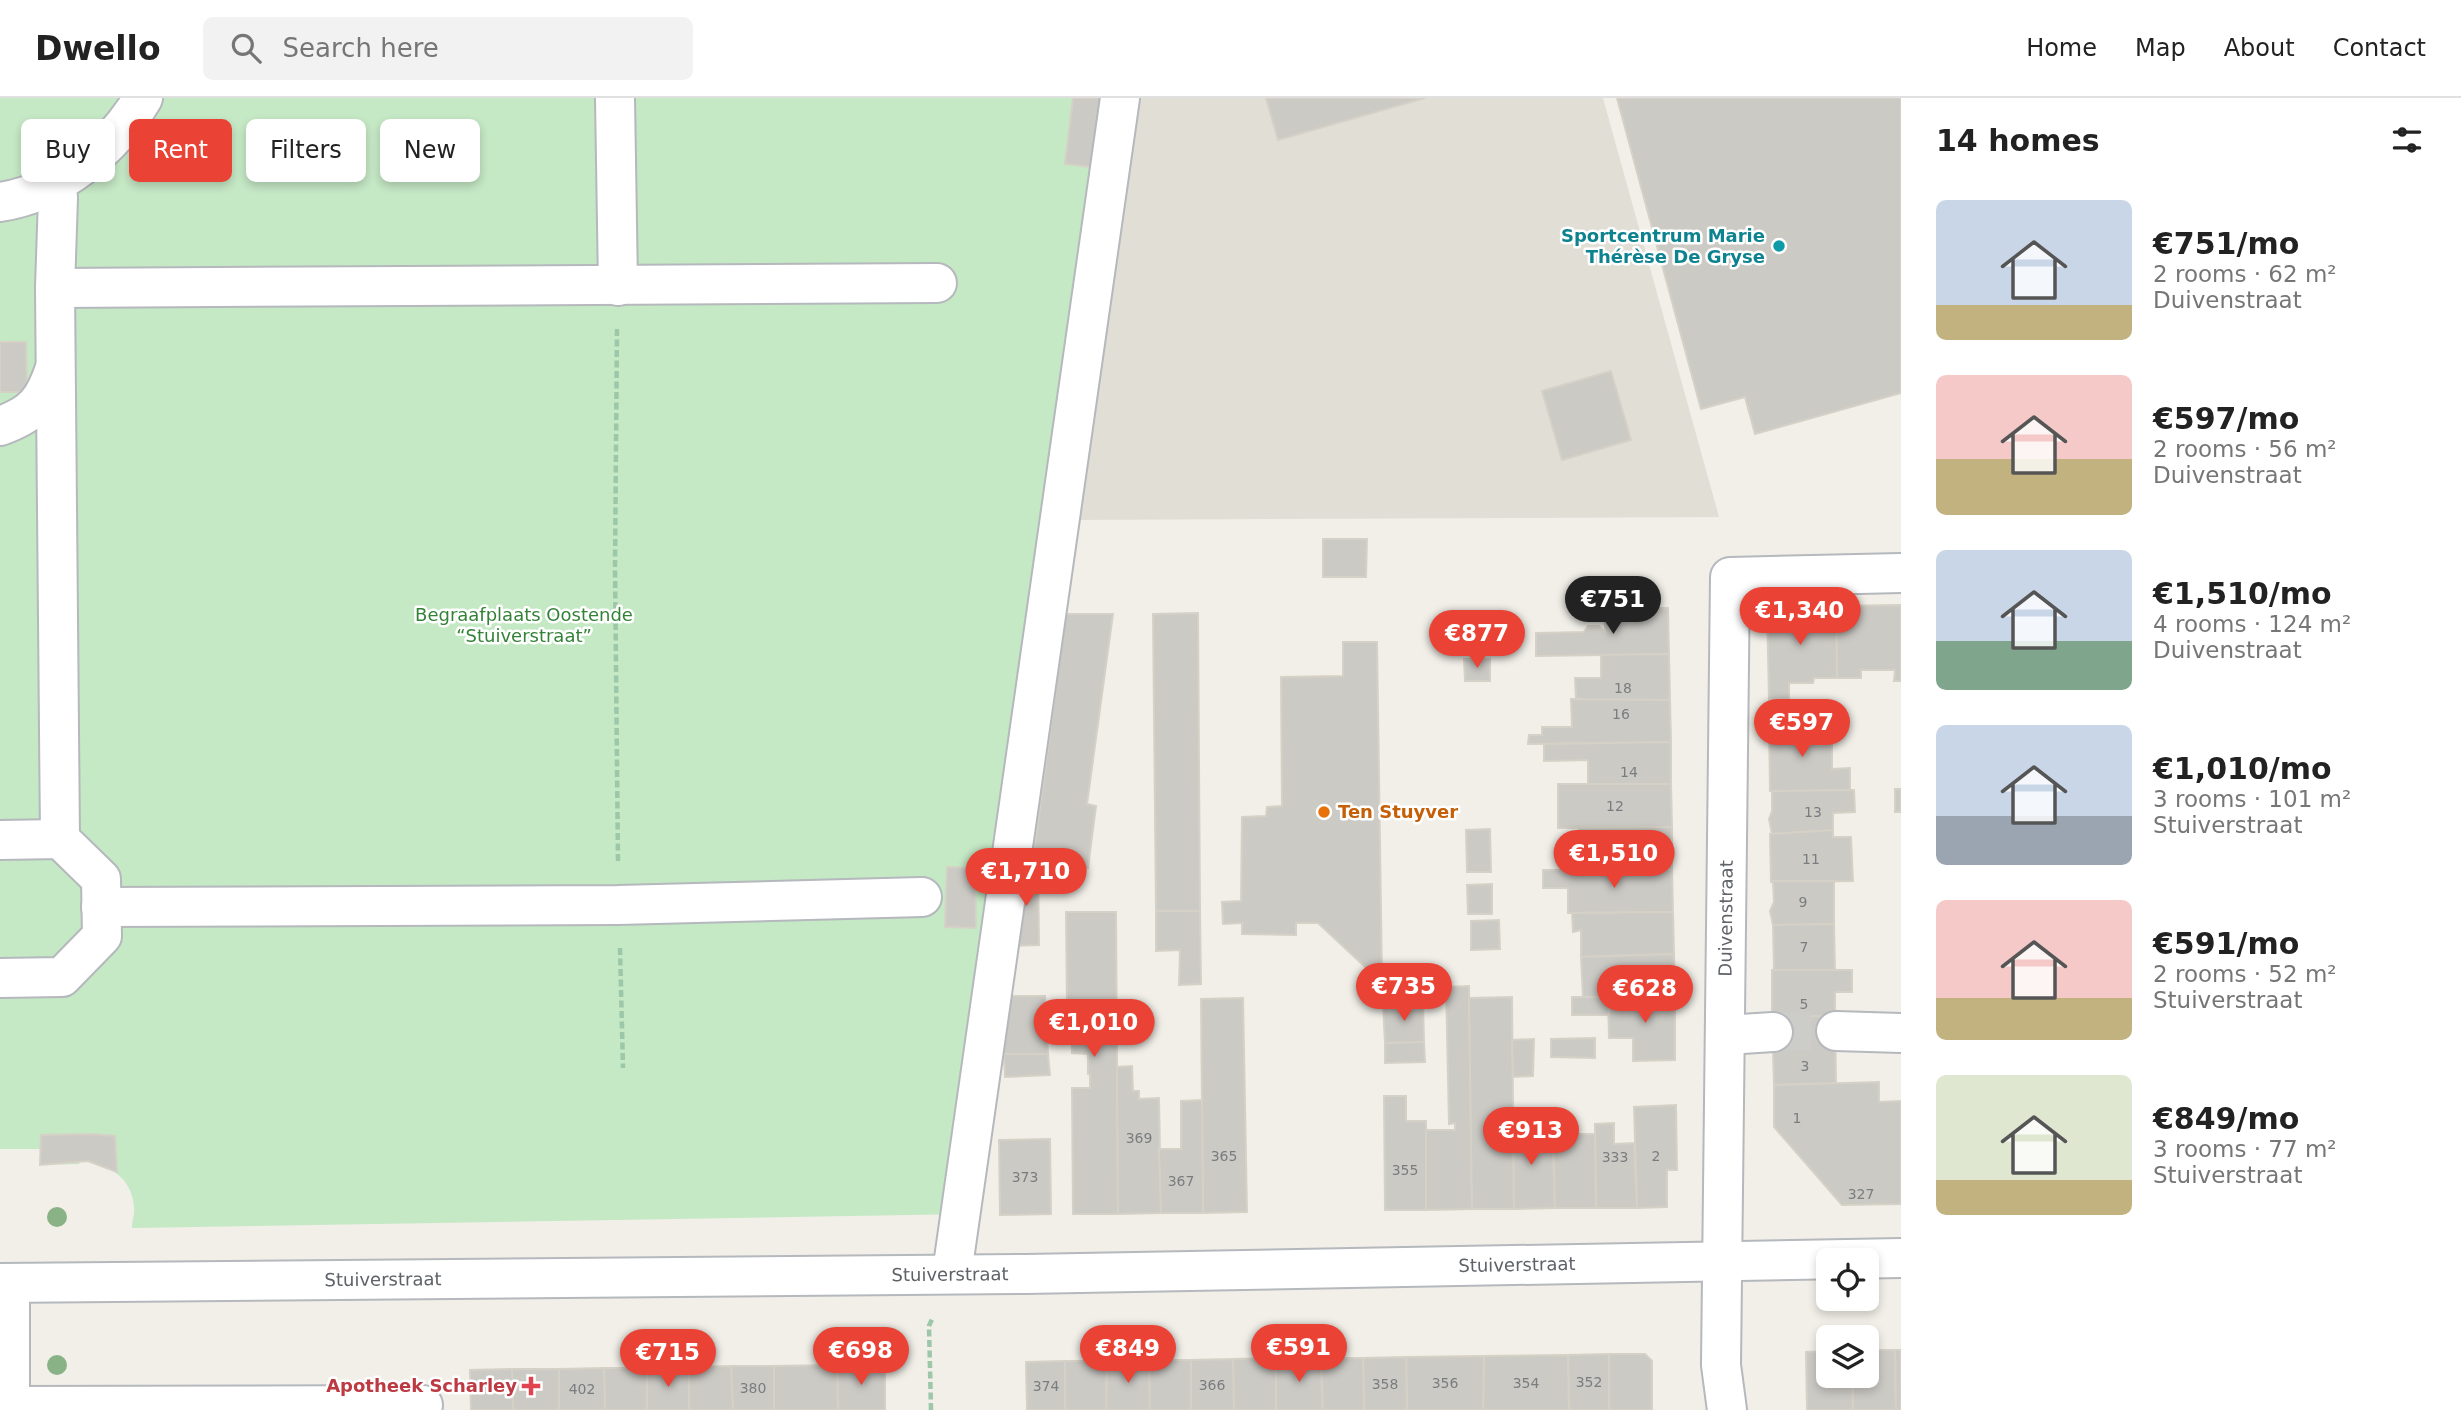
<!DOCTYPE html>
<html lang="en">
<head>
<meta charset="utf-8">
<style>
  :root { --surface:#fff; --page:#f2f2f2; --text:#222; --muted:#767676; --line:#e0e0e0; --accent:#ea4335 }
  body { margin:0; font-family:"DejaVu Sans",sans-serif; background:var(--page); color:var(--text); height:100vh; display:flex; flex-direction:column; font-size:26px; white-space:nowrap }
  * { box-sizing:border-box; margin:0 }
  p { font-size:23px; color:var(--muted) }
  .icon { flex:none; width:38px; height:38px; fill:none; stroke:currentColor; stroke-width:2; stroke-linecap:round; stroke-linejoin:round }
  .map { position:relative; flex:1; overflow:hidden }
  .drawer { display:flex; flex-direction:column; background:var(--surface); width:560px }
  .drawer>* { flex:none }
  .top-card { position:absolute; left:21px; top:21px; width:665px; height:63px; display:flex; gap:14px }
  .fabs { position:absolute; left:1816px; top:1150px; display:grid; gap:14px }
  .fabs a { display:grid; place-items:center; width:63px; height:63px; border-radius:10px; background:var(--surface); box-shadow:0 4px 10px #0003; font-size:35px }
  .price { position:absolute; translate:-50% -60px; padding:0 16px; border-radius:24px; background:var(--accent); color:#fff; font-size:23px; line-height:46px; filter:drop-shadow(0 2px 4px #0008) }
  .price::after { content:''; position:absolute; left:50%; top:42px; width:21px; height:16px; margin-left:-10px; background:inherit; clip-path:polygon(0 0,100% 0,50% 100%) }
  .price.active { background:#222; color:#fff }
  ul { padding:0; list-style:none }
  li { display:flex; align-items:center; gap:21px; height:175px; padding:0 35px }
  li span { display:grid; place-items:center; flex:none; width:196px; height:140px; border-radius:10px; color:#555 }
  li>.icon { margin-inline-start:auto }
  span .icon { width:84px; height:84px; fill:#fffc; stroke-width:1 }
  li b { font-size:30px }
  h2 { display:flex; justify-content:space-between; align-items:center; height:84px; padding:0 35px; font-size:30px }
  .tag { padding:0 24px; border-radius:10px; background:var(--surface); box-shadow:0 4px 10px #0003; font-size:24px; line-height:63px }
  .tag.active { background:var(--accent); color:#fff }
  header { display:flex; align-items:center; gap:42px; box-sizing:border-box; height:98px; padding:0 35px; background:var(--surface); border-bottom:2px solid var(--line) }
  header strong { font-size:33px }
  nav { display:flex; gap:38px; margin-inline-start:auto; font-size:24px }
  .search { width:490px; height:63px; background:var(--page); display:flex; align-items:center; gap:18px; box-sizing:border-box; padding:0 24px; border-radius:10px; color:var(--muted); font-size:26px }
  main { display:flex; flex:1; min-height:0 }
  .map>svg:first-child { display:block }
  .education { fill:#e1ded6 }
  .green { fill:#c5e8c5 }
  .building { fill:#cccac5; stroke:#d6d1c6; stroke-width:2 }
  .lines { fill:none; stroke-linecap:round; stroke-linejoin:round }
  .minor-tunnel { stroke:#ccccc8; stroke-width:38; stroke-dasharray:38 19; stroke-linecap:butt }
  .minor-casing { stroke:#b5b8bc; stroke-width:42 }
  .path { stroke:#9cc7a9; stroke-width:4.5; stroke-dasharray:7 3.5; stroke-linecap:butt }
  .minor { stroke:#fff; stroke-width:38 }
  .tree { fill:#89b387 }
  .culture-dot { fill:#0f9aa8; stroke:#fff; stroke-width:2.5 }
  .food-dot { fill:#e8710a; stroke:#fff; stroke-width:2.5 }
  .health-dot { fill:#e0444e; stroke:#fff; stroke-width:2.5 }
  .labels { text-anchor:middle; stroke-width:5; stroke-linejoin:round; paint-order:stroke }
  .number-label { font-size:14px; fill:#7a7d7f }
  .culture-label { font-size:18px; font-weight:bold; fill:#0d838f; stroke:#fff; text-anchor:end }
  .park-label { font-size:18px; fill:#348238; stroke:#fff }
  .food-label { font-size:18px; font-weight:bold; fill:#c56008; stroke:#fff; text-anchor:start }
  .street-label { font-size:18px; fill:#5f6368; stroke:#fff }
  .health-label { font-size:18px; font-weight:bold; fill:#be3a42; stroke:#fff; text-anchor:end }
</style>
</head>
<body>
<header>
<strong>Dwello</strong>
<div class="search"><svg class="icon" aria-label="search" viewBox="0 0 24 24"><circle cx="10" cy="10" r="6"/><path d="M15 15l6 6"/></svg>Search here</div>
<nav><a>Home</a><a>Map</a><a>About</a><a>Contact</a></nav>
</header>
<main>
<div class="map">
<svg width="1901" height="1312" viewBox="0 0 1901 1312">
  <rect width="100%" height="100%" fill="#f1efe8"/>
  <path class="education" d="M 1133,0 L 1603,0 L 1719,419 L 1069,422 Z"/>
  <path class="green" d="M 0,0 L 1133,0 L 967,1116 L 132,1130 C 132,1121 135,1117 134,1109 C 132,1079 108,1065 80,1063 L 79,1066 L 40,1067 L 41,1051 L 0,1051 Z"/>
  <g class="building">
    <path d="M 1073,0 L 1106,0 L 1098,70 L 1065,66 Z"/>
    <path d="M 1266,0 L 1425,0 L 1278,42 Z"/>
    <path d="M 1617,0 L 1901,0 L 1901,295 L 1755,336 L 1745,299 L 1701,311 Z"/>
    <path d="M 0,244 L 26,244 L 27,294 L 0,294 Z"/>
    <path d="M 1611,273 L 1631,342 L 1562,362 L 1542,293 Z"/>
    <path d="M 1323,441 L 1367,441 L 1366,479 L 1323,479 Z"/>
    <path d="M 1901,507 L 1901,583 L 1894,583 L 1895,572 L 1861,572 L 1861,580 L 1837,580 L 1836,508 Z"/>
    <path d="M 1836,508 L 1837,580 L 1814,580 L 1813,585 L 1789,585 L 1789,601 L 1769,601 L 1767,509 Z"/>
    <path d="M 1668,510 L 1669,556 L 1536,558 L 1536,535 L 1584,534 L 1588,528 L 1599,528 L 1605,534 L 1605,511 Z"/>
    <path d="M 1198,515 L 1200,813 L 1156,813 L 1153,516 Z"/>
    <path d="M 1066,516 L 1113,516 L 1087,706 L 1096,708 L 1088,770 L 1033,762 Z"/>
    <path d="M 1343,544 L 1377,544 L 1382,880 L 1377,880 L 1318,825 L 1296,825 L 1296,837 L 1242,836 L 1242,825 L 1223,826 L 1222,804 L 1241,803 L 1242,719 L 1266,718 L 1267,709 L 1282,708 L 1281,579 L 1343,578 Z"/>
    <path d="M 1669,556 L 1670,602 L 1601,604 L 1576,601 L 1575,580 L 1601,580 L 1601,557 Z"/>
    <path d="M 1464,561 L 1490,561 L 1490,583 L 1465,583 Z"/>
    <path d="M 1571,601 L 1670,602 L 1671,644 L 1528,646 L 1529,637 L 1542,637 L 1542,629 L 1572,629 Z"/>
    <path d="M 1769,621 L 1817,621 L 1817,647 L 1832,646 L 1832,671 L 1850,670 L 1850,692 L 1770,693 Z"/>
    <path d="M 1671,644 L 1671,686 L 1588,686 L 1588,662 L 1544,663 L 1544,646 Z"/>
    <path d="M 1558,686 L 1671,686 L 1672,729 L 1558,730 Z"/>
    <rect x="1895" y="691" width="6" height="23"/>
    <path d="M 1850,692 L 1854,692 L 1855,714 L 1833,715 L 1833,732 L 1772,736 L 1769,721 L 1772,713 L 1772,693 Z"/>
    <path d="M 1672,729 L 1672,771 L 1578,772 L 1579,730 Z"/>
    <path d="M 1490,731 L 1491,774 L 1467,774 L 1466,732 Z"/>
    <path d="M 1833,732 L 1833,739 L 1851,739 L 1853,783 L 1771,784 L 1770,736 Z"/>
    <path d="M 1019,767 L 1038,767 L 1039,847 L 1010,848 Z"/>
    <path d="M 947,769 L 975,770 L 976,830 L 945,829 Z"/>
    <path d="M 1672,771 L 1673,814 L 1568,815 L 1568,790 L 1543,790 L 1543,772 Z"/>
    <path d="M 1773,783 L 1834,783 L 1834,826 L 1773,827 L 1770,813 L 1774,804 Z"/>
    <path d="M 1492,786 L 1492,816 L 1468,816 L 1467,787 Z"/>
    <path d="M 1156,813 L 1200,813 L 1201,886 L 1179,887 L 1180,852 L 1156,853 Z"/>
    <path d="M 1066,814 L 1116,814 L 1118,1116 L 1073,1116 L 1072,990 L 1090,990 L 1090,976 L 1088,976 L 1088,956 L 1072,955 L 1071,911 L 1067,912 Z"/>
    <path d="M 1673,814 L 1674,856 L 1581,859 L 1581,832 L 1573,834 L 1572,815 Z"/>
    <path d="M 1499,822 L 1500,851 L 1471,852 L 1471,823 Z"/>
    <path d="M 1834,826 L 1835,872 L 1774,872 L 1773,827 Z"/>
    <path d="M 1674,856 L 1675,898 L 1583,899 L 1581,859 Z"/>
    <path d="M 1772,872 L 1852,872 L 1852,894 L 1835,894 L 1835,918 L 1772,919 Z"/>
    <path d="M 1469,888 L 1472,1111 L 1426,1112 L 1426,1032 L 1455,1032 L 1455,1025 L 1449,1026 L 1446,889 Z"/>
    <path d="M 1002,898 L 1045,898 L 1048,956 L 992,956 Z"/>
    <path d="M 1675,898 L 1675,962 L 1633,963 L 1633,940 L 1609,940 L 1608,899 Z"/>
    <path d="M 1512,899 L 1514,1111 L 1472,1111 L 1469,900 Z"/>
    <path d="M 1572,899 L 1608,899 L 1609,917 L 1572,917 Z"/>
    <path d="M 1243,900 L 1247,1114 L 1203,1115 L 1201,901 Z"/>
    <path d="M 1423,904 L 1424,944 L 1385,945 L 1383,906 Z"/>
    <path d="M 1835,918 L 1836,985 L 1774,987 L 1772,919 Z"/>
    <path d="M 1595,940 L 1595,960 L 1551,959 L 1551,941 Z"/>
    <path d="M 1534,941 L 1533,978 L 1513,979 L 1512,942 Z"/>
    <path d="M 1424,944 L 1425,964 L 1385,965 L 1385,945 Z"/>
    <path d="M 1004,956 L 1048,956 L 1050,977 L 1005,979 Z"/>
    <path d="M 1132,968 L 1133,993 L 1139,993 L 1139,1001 L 1159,1000 L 1161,1115 L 1118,1116 L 1117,969 Z"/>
    <path d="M 1879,984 L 1879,1004 L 1901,1003 L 1901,1106 L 1842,1107 L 1774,1029 L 1774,987 Z"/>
    <path d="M 1384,998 L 1406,998 L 1406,1023 L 1426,1023 L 1426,1112 L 1385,1112 Z"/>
    <path d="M 1202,1002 L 1203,1115 L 1161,1115 L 1159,1051 L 1181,1051 L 1181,1003 Z"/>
    <path d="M 1676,1007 L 1677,1072 L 1667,1072 L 1667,1109 L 1637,1110 L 1634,1009 Z"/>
    <path d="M 1513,1012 L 1534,1014 L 1535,1051 L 1553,1050 L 1555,1110 L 1514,1111 Z"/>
    <path d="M 1614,1025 L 1614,1046 L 1634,1045 L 1637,1110 L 1596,1110 L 1595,1026 Z"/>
    <path d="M 92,1036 L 115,1038 L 117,1074 L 88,1063 L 40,1067 L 41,1037 Z"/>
    <path d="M 1553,1036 L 1595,1036 L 1596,1110 L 1555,1110 Z"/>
    <path d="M 1050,1041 L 1051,1116 L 1000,1117 L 999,1042 Z"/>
    <path d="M 1867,1252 L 1895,1252 L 1896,1312 L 1853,1312 L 1852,1278 L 1867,1278 Z"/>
    <path d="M 1895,1252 L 1901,1252 L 1901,1312 L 1896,1312 Z"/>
    <path d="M 1829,1253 L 1829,1278 L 1852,1278 L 1853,1312 L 1807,1312 L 1806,1254 Z"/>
    <path d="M 1609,1256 L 1645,1256 L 1652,1263 L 1652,1312 L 1609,1312 Z"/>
    <path d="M 1609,1256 L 1609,1312 L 1569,1312 L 1568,1257 Z"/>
    <path d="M 1280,1257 L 1321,1260 L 1323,1312 L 1276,1312 L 1276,1260 L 1281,1261 Z"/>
    <path d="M 1568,1257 L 1569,1312 L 1483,1312 L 1484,1258 Z"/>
    <path d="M 1484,1258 L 1483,1312 L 1407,1312 L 1406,1259 Z"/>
    <path d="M 1406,1259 L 1407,1312 L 1364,1312 L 1363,1260 Z"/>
    <path d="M 1276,1260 L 1276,1312 L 1234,1312 L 1233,1261 Z"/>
    <path d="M 1321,1260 L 1363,1260 L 1364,1312 L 1323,1312 Z"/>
    <path d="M 1233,1261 L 1234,1312 L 1191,1312 L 1191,1262 Z"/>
    <path d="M 1149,1262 L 1150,1312 L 1106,1312 L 1107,1263 Z"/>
    <path d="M 1149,1262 L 1191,1262 L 1191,1312 L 1150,1312 Z"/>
    <path d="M 1065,1263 L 1107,1263 L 1106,1312 L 1065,1312 Z"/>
    <path d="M 1065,1263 L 1065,1312 L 1027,1312 L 1026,1264 Z"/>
    <path d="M 885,1266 L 885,1312 L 838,1312 L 837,1267 Z"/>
    <path d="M 837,1267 L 838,1312 L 774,1312 L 774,1268 Z"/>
    <path d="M 731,1268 L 774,1268 L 774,1312 L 733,1312 Z"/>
    <path d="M 731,1268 L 733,1312 L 689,1312 L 689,1269 Z"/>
    <path d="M 689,1269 L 689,1312 L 647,1312 L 647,1270 Z"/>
    <path d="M 604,1270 L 647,1270 L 647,1312 L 605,1312 Z"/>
    <path d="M 604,1270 L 605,1312 L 559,1312 L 559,1271 Z"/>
    <path d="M 512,1271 L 559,1271 L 559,1312 L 513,1312 Z"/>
    <path d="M 512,1271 L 513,1312 L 471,1312 L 470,1272 Z"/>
  </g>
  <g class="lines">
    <path class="minor-tunnel" d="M 1773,934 L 1836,933"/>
    <g class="minor-casing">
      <g id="minor">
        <path d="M 615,0 L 618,188"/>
        <path d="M 53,86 L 58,99 L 55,190 L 60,741"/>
        <path d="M 0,104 C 60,95 113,50 143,0"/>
        <path d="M 55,190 L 937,185"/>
        <path d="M 0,328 C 34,316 44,303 55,270"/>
        <path d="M 0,742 L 60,741 L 101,781 L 102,838 L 62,879 L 0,880"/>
        <path d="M 101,809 L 618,807 L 922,799"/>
        <path d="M 1836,933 L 1901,935"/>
        <path d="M 1726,937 L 1773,934"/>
        <path d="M 952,1175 L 1120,0"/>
        <path id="s1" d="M 0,1185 L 1025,1176 L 1901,1160"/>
        <path d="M 10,1308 L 423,1307"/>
        <path d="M 10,1312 L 10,1185"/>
        <path id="s2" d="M 1727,1312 L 1721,1267 L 1730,479 L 1901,475"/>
      </g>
    </g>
    <g class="path">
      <path d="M 617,231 L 615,469 L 618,765"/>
      <path d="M 620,850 L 623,970"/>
      <path d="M 931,1312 L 929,1228 L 932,1221"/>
    </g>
    <use href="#minor" class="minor"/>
  </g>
  <g class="tree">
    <circle cx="57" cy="1119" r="10"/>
    <circle cx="57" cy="1267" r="10"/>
  </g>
  <circle class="culture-dot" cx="1779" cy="148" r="7"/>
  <circle class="food-dot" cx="1324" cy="714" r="7"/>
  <path class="health-dot" d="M527.5 1277.5h7v7h7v7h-7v7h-7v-7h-7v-7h7z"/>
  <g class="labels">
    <g class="number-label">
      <text x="1623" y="595">18</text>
      <text x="1621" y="621">16</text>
      <text x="1629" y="679">14</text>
      <text x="1615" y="713">12</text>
      <text x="1813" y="719">13</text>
      <text x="1811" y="766">11</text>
      <text x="1803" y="809">9</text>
      <text x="1804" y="854">7</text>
      <text x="1804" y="911">5</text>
      <text x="1805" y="973">3</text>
      <text x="1797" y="1025">1</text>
      <text x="1139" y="1045">369</text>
      <text x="1224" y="1063">365</text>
      <text x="1656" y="1063">2</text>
      <text x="1615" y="1064">333</text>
      <text x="1405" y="1077">355</text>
      <text x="1025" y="1084">373</text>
      <text x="1181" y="1088">367</text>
      <text x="1861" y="1101">327</text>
      <text x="1589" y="1289">352</text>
      <text x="1445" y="1290">356</text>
      <text x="1526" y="1290">354</text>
      <text x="1385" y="1291">358</text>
      <text x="1212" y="1292">366</text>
      <text x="1046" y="1293">374</text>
      <text x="753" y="1295">380</text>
      <text x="582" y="1296">402</text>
    </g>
    <g class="culture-label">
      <text x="1765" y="144">Sportcentrum Marie<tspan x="1765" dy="21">Thérèse De Gryse</tspan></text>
    </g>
    <g class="park-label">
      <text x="524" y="523">Begraafplaats Oostende<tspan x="524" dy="21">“Stuiverstraat”</tspan></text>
    </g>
    <g class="food-label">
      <text x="1338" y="720">Ten Stuyver</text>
    </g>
    <g class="street-label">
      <text dy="6" stroke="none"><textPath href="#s2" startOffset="492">Duivenstraat</textPath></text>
      <text dy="6" stroke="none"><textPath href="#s1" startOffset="1517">Stuiverstraat</textPath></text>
      <text dy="6" stroke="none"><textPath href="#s1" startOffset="950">Stuiverstraat</textPath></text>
      <text dy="6" stroke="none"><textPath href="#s1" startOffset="383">Stuiverstraat</textPath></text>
    </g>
    <g class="health-label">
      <text x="517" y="1294">Apotheek Scharley</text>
    </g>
  </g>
</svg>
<div class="fabs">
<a><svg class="icon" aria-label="locate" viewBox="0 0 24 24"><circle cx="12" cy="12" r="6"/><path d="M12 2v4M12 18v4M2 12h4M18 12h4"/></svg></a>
<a><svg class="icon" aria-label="layers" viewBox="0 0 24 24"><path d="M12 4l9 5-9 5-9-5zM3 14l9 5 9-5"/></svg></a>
</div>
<b class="price active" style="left:1613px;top:538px">€751</b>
<b class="price" style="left:1800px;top:549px">€1,340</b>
<b class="price" style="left:1477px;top:572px">€877</b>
<b class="price" style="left:1802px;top:661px">€597</b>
<b class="price" style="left:1614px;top:792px">€1,510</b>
<b class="price" style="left:1026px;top:810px">€1,710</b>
<b class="price" style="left:1404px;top:925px">€735</b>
<b class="price" style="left:1645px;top:927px">€628</b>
<b class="price" style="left:1094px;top:961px">€1,010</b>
<b class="price" style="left:1531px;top:1069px">€913</b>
<b class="price" style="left:1299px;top:1286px">€591</b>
<b class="price" style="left:1128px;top:1287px">€849</b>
<b class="price" style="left:861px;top:1289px">€698</b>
<b class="price" style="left:668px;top:1291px">€715</b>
<div class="top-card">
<a class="tag">Buy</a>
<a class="tag active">Rent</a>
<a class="tag">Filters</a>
<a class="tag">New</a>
</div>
</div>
<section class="drawer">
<h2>14 homes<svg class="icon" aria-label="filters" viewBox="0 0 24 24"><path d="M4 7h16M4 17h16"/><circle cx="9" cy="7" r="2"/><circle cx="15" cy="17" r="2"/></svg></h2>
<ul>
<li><span style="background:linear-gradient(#c9d6e8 75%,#c2b280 0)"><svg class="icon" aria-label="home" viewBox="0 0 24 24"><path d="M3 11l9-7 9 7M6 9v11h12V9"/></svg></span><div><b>€751/mo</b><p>2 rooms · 62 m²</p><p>Duivenstraat</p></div></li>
<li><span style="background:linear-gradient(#f6c9c9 60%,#c2b280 0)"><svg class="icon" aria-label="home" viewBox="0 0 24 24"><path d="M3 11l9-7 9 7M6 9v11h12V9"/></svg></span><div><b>€597/mo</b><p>2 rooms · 56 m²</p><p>Duivenstraat</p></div></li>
<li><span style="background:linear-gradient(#c9d6e8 65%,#7fa58c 0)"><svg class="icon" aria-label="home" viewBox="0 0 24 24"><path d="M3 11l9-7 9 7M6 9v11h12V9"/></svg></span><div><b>€1,510/mo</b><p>4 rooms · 124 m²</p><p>Duivenstraat</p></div></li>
<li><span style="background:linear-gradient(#c9d6e8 65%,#9aa5b1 0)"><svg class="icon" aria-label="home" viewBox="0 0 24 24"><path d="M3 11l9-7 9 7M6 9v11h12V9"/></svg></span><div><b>€1,010/mo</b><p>3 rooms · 101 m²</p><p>Stuiverstraat</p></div></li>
<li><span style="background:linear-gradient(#f6c9c9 70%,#c2b280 0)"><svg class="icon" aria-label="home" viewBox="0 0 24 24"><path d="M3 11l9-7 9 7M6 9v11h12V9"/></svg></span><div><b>€591/mo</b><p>2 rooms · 52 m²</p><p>Stuiverstraat</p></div></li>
<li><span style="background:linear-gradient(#dfe7d0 75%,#c2b280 0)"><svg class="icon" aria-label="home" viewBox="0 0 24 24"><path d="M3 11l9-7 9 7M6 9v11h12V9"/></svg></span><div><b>€849/mo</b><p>3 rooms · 77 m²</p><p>Stuiverstraat</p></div></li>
</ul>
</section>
</main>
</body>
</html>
